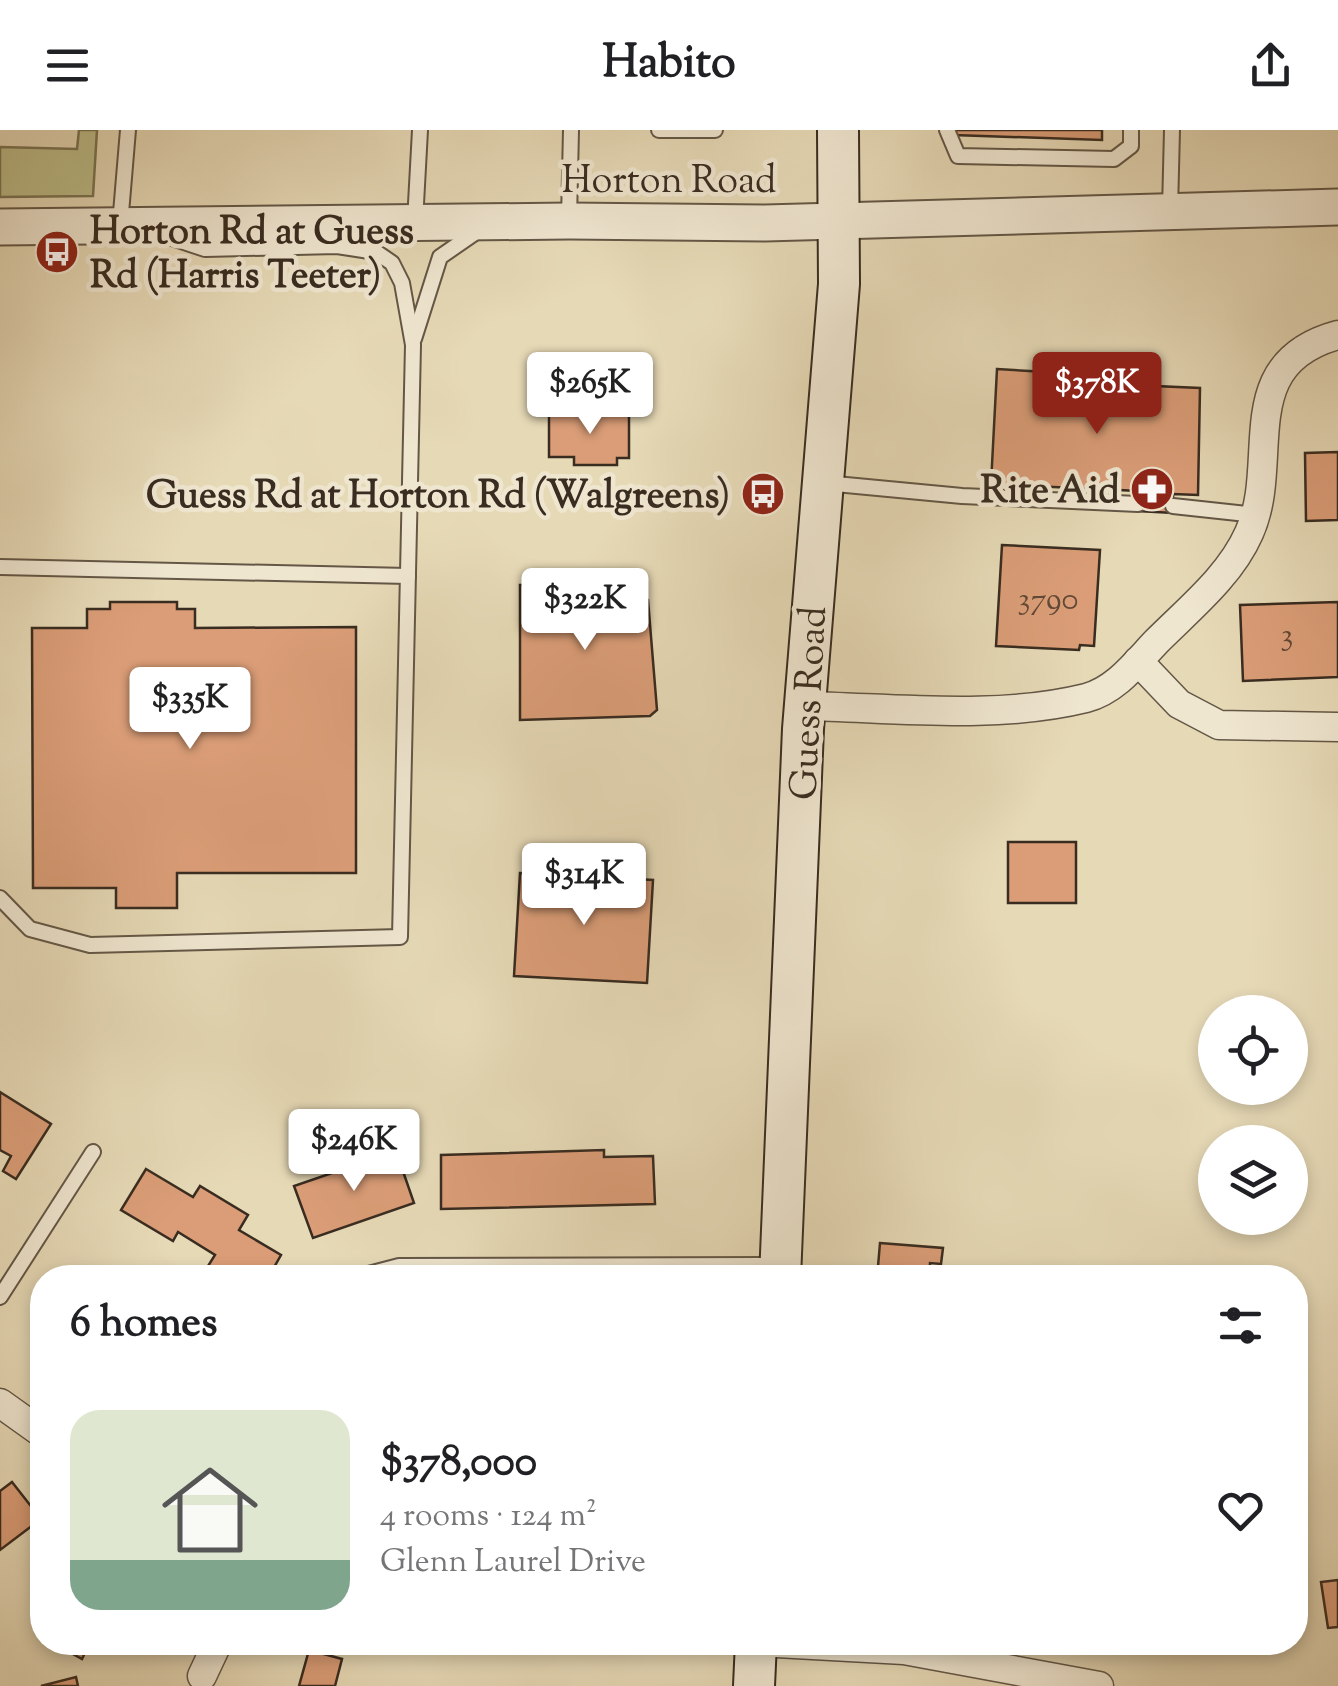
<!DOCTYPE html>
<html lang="en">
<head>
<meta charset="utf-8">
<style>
  :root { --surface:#fff; --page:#f6f6f6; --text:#202124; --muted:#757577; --line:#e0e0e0; --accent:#8f2418 }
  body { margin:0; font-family:"Sorts Mill Goudy",serif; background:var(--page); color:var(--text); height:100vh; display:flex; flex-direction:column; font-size:38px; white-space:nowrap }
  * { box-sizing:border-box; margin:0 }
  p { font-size:32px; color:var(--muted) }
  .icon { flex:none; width:55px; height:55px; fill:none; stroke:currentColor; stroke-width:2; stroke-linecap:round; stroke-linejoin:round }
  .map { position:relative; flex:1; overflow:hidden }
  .drawer { position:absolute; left:30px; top:1135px; width:1278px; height:390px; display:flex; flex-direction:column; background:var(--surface); border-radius:40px; box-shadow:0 5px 15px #0003 }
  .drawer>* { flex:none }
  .controls { position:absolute; left:1198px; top:865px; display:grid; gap:20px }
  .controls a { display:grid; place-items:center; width:110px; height:110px; border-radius:50%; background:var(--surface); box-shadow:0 5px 15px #0003; font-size:50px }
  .price { position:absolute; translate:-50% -85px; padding:0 22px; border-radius:10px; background:#fff; color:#222; font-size:32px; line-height:65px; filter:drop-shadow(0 2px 5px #0008) }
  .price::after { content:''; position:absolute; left:50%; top:60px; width:30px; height:22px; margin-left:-15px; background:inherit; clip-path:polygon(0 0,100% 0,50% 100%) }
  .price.on { background:var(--accent); color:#fff }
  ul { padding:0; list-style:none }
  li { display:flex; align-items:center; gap:30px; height:250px; padding:0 40px }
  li+li { border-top:2px solid var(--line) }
  li span { display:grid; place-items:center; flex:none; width:280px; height:200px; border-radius:30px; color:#555 }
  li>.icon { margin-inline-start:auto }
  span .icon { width:120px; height:120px; fill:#fffc; stroke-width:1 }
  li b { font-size:42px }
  h2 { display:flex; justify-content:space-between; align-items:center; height:120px; padding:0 40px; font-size:42px }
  header { display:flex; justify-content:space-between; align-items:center; height:130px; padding:0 40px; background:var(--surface); font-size:45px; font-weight:800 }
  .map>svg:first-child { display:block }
  .green { fill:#bcbd89; stroke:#7a7454; stroke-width:2.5 }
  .building { fill:#da9d77; stroke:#392c20; stroke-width:2.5 }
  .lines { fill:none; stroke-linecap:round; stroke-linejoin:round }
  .service-casing { stroke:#645746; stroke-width:18 }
  .minor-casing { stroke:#645746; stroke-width:31 }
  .tertiary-casing { stroke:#645746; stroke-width:39 }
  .secondary-casing { stroke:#392c20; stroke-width:44 }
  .service { stroke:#efe6d0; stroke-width:14 }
  .minor { stroke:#efe6d0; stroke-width:28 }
  .tertiary { stroke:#efe6d0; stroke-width:35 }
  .secondary { stroke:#efe6d0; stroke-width:40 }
  .labels { text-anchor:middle; stroke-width:9; stroke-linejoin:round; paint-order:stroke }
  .number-label { font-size:32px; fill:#614836 }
  .street-label { font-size:38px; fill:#392c20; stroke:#efe6d0 }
  .poi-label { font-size:38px; font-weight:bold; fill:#392c20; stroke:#efe6d0; text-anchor:end }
</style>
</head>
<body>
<header><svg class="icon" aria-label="menu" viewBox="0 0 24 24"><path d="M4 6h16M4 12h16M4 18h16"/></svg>Habito<svg class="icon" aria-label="share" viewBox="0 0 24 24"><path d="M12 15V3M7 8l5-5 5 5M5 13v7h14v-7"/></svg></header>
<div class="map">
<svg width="1338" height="1556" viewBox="0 0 1338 1556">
  <rect width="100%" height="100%" fill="#e6d9b6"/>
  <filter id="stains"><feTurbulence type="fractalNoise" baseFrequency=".002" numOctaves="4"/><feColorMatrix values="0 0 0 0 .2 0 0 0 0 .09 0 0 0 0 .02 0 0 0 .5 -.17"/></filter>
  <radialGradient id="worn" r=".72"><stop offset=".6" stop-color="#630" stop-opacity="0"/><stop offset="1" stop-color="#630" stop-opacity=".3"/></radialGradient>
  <path class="green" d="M 79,0 L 97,0 L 93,66 L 0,67 L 0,17 L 77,19 Z"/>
  <g class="building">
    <path d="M 955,0 L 1102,0 L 1102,10 L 954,5 Z"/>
    <path d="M 997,239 L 1064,243 L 1064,252 L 1200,258 L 1198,365 L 1173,364 L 1173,383 L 1138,381 L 1139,361 L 991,354 Z"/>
    <path d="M 584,277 L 612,277 L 612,285 L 629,285 L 629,328 L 617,328 L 617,335 L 574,335 L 574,327 L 549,327 L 549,285 L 584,285 Z"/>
    <path d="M 1338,322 L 1338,390 L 1306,391 L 1305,323 Z"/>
    <path d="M 1002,415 L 1100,420 L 1094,516 L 1080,515 L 1079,520 L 996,516 Z"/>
    <path d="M 520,455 L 629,455 L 648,470 L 657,580 L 650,586 L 520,590 Z"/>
    <path d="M 110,472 L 177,472 L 177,479 L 195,479 L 195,498 L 356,497 L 356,743 L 177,743 L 177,778 L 116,778 L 116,758 L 33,758 L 32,498 L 87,498 L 87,479 L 110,479 Z"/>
    <path d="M 1338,472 L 1338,547 L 1243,551 L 1240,475 Z"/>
    <rect x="1008" y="712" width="68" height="61"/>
    <path d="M 520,743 L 653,750 L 647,853 L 514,846 Z"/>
    <path d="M 0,962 L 51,994 L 16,1049 L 3,1041 L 11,1026 L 0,1020 Z"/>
    <path d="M 604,1020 L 604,1027 L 653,1026 L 655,1074 L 441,1079 L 441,1025 Z"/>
    <path d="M 396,1021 L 414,1073 L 313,1108 L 294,1056 Z"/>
    <path d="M 146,1039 L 193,1067 L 200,1056 L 248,1085 L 239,1100 L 281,1125 L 268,1148 L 227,1148 L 208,1136 L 215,1125 L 178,1102 L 173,1111 L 121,1080 Z"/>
    <path d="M 880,1113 L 943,1118 L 941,1134 L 930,1133 L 929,1148 L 877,1148 Z"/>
    <path d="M 12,1352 L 41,1389 L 0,1420 L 0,1361 Z"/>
    <path d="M 1338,1450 L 1338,1497 L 1328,1498 L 1321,1452 Z"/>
    <path d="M 51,1512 L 90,1512 L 82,1529 Z"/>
    <path d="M 309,1520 L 342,1529 L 335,1556 L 299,1556 Z"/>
    <path d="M 76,1547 L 78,1556 L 41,1556 Z"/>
  </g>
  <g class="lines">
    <g class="service-casing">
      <g id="service">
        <path d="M 659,0 L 715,0"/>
        <path d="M 947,0 L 958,26 L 1114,29 L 1131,16 L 1131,0"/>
        <path d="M 1170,80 L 1172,0"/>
        <path d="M 569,89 L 571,0"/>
        <path d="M 415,92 L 420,0"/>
        <path d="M 120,95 L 128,0"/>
        <path d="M 414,209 L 440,127 L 479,100"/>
        <path d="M 825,353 L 962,366 L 1138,374"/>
        <path d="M 1173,376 L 1256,385"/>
        <path d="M 0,437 L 408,446"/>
        <path d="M 0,768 L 30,799 L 90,815 L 400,807 L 413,215 L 402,153 L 392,133 L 376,122 L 337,116 L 205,119 L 172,108"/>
        <path d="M 353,1148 L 399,1136 L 776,1135"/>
        <path d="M 0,1167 L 93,1022"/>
      </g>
    </g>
    <g class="minor-casing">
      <g id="minor">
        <path d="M 1138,531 L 1179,574 L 1219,595 L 1338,597"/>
        <path d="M 805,576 C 896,578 997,590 1086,568 C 1116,560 1136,533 1156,512 C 1190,478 1230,446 1249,403 C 1282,331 1231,234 1338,205"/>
        <path d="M 0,1273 L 42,1303"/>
        <path d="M 758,1512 L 904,1520 L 1099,1556"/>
        <path d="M 202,1546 L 218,1512"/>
      </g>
    </g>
    <g class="tertiary-casing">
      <path id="tertiary" d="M 0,97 L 569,91 L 765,93 L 1338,77"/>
    </g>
    <g class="secondary-casing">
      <g id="secondary">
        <path d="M 780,1148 L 803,599 L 839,154 L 838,0"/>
        <path d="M 754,1556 L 756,1512"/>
      </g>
    </g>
    <use href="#service" class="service"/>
    <use href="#minor" class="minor"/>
    <use href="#tertiary" class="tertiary"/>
    <use href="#secondary" class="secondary"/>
  </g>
  <defs>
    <g id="bus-disc" transform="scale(2.25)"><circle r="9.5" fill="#8f2418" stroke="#efe6d0"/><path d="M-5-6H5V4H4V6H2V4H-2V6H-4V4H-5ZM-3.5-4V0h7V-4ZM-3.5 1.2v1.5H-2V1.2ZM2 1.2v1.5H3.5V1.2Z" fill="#fff"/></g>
    <g id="pharmacy-disc" transform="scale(2.25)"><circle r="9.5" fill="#8f2418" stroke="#efe6d0"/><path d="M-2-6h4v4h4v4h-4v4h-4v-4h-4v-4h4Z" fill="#fff"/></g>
  </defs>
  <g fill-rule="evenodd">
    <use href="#bus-disc" x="57" y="122"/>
    <use href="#pharmacy-disc" x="1152" y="359"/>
    <use href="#bus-disc" x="763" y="364"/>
  </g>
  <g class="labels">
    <g class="number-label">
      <text x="1048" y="479">3790</text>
      <text x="1287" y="515">3</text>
    </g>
    <g class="street-label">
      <text x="669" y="62">Horton Road</text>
      <text transform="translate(807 573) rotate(-87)" y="13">Guess Road</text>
    </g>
    <g class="poi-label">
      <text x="90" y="113" text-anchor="start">Horton Rd at Guess<tspan x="90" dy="44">Rd (Harris Teeter)</tspan></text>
      <text x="1120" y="372">Rite Aid</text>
      <text x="730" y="377">Guess Rd at Horton Rd (Walgreens)</text>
    </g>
  </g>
  <rect width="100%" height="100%" filter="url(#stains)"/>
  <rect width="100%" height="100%" fill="url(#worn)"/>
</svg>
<div class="controls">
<a><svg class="icon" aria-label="locate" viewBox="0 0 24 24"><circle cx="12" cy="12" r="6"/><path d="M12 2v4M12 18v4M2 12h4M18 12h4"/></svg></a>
<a><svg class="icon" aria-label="layers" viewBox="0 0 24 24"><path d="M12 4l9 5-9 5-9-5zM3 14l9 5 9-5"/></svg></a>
</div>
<b class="price" style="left:590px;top:307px">$265K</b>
<b class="price on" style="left:1097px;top:307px">$378K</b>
<b class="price" style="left:585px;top:523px">$322K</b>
<b class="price" style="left:190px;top:622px">$335K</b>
<b class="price" style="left:584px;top:798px">$314K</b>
<b class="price" style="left:354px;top:1064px">$246K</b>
<section class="drawer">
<h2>6 homes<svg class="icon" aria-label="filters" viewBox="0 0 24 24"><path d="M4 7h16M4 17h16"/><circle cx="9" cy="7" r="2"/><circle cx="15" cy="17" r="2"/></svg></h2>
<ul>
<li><span style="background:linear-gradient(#dfe7d0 75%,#7fa58c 0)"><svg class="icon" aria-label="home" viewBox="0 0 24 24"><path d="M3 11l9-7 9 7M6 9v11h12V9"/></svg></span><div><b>$378,000</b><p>4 rooms · 124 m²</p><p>Glenn Laurel Drive</p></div><svg class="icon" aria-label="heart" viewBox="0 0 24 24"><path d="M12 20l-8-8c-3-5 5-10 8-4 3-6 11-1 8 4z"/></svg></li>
</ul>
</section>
</div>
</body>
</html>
